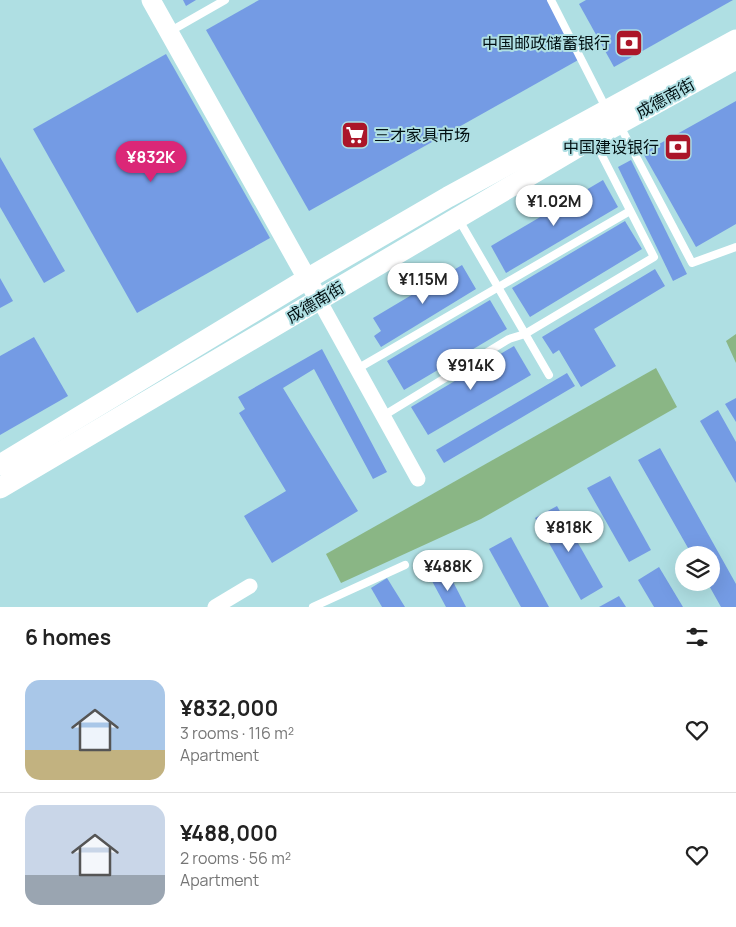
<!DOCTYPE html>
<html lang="en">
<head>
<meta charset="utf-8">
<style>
  :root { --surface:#fff; --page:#f6f6f6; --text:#222; --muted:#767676; --line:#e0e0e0; --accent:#db2777 }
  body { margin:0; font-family:Manrope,"Noto Sans SC",sans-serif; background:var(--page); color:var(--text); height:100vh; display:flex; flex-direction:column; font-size:19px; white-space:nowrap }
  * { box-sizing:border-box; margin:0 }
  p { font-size:16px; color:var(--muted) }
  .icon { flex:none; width:28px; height:28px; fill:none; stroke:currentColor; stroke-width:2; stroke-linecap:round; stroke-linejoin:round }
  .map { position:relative; height:607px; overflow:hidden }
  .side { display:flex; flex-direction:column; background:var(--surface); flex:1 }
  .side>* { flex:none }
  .buttons { position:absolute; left:675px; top:546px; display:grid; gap:10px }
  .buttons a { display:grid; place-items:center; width:45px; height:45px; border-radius:50%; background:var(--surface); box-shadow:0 5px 20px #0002; font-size:25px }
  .price { position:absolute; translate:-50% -42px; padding:0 11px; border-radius:18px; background:#fff; color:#222; font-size:16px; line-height:32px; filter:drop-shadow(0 1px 2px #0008) }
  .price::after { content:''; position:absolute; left:50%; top:30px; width:15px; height:11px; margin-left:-8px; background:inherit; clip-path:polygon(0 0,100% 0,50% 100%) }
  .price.selected { background:var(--accent); color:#fff }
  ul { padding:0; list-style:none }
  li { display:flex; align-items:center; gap:15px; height:125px; padding:0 25px }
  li+li { border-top:1px solid var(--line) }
  li span { display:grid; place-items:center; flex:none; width:140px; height:100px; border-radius:15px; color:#555 }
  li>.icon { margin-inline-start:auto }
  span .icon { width:60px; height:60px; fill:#fffc; stroke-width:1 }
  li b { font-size:21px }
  h2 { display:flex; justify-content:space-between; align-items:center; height:60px; padding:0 25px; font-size:21px }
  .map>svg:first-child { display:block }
  .green { fill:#8ab685 }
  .building { fill:#749be4 }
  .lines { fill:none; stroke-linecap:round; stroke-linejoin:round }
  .service { stroke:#fff; stroke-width:8 }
  .minor { stroke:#fff; stroke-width:15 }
  .tertiary { stroke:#fff; stroke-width:19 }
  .secondary { stroke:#fff; stroke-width:21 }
  .labels { text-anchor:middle; stroke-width:4; stroke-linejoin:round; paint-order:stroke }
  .poi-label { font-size:16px; fill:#010f11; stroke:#afdfe3; text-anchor:end }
  .street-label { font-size:16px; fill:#010f11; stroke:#afdfe3 }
</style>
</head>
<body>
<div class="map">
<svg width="736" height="607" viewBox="0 0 736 607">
  <rect width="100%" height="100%" fill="#afdfe3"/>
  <g class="green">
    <path d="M 736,334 L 736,363 L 726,341 Z"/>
    <path d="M 656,368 L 677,407 L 481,519 L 341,583 L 326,554 Z"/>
  </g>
  <g class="building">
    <path d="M 183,0 L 196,0 L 186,6 Z"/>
    <path d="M 259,0 L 547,0 L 580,59 L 309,211 L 206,30 Z"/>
    <path d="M 586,0 L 733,0 L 614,67 L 579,4 Z"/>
    <path d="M 166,54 L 270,238 L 137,313 L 33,129 Z"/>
    <path d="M 736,101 L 736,224 L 696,247 L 643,153 Z"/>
    <path d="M 0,157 L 65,271 L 44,283 L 0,207 Z"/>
    <path d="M 631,160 L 687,274 L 673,281 L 618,167 Z"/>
    <path d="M 603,180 L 618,207 L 506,273 L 491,246 Z"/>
    <path d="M 625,221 L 642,249 L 530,317 L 512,288 Z"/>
    <path d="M 462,265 L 476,289 L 381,347 L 374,336 L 381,331 L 373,318 Z"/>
    <path d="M 655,269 L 665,286 L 594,329 L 616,366 L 581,387 L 559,350 L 553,354 L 542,337 Z"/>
    <path d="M 0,278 L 13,301 L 0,308 Z"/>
    <path d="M 490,300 L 507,329 L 404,390 L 387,361 Z"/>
    <path d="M 34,337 L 68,396 L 0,435 L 0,356 Z"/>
    <path d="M 514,346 L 531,375 L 428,435 L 411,407 Z"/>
    <path d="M 322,349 L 387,472 L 373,479 L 314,369 L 283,388 L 358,511 L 272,563 L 244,516 L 286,491 L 239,413 L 245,409 L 238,397 Z"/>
    <path d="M 567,373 L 575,386 L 444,463 L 436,450 Z"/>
    <path d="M 736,398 L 736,422 L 725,404 Z"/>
    <path d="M 718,410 L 736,442 L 736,483 L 700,421 Z"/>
    <path d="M 660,448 L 736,584 L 736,607 L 721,607 L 707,582 L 711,582 L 711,555 L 692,555 L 638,460 Z"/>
    <path d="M 610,476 L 651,550 L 629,562 L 587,488 Z"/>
    <path d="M 557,506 L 603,587 L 581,600 L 535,518 Z"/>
    <path d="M 511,537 L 549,607 L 521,607 L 489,549 Z"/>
    <path d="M 659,567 L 683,607 L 654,607 L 638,580 Z"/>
    <path d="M 448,572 L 466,607 L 446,607 L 432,581 Z"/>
    <path d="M 387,578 L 405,607 L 382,607 L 371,588 Z"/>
    <path d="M 619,596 L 626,607 L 599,607 Z"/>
  </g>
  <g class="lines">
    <g class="service">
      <path d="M 551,0 L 607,110"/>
      <path d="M 169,32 L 225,0"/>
      <path d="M 619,124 L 692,263 L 736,247"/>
      <path d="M 459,220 L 549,375"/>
      <path d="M 357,369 L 630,211"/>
      <path d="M 383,416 L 509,339 L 525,334 L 654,257 L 594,140"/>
      <path d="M 313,607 L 405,565"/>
    </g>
    <g class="minor">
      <path d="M 319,300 L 418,479"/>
      <path d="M 215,607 L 250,586"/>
    </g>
    <path class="tertiary" d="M 151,0 L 319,300"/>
    <g class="secondary">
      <path d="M 0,465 L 307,279 L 448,197 L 736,40"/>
      <path d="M 0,488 L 593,138 L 736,59"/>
    </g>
  </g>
  <defs>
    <g id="bank-square" transform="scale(1.4375)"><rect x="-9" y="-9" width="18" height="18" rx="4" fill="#ab1629" stroke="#afdfe3"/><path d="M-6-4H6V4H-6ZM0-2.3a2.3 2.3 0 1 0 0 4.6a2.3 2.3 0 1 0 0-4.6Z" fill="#fff"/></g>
    <g id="supermarket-square" transform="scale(1.4375)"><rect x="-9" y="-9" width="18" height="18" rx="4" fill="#ab1629" stroke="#afdfe3"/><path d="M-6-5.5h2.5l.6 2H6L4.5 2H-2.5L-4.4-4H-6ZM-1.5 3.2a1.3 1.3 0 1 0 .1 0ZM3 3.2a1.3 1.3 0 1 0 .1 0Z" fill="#fff"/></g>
  </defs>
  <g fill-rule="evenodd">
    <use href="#bank-square" x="629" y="43"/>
    <use href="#supermarket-square" x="355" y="135"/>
    <use href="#bank-square" x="678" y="147"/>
  </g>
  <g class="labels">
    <g class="poi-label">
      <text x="610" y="49">中国邮政储蓄银行</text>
      <text x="374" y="141" text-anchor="start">三才家具市场</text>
      <text x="659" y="153">中国建设银行</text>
    </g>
    <g class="street-label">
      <text transform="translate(665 98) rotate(-29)" y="6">成德南街</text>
      <text transform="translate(315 302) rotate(-31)" y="6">成德南街</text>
    </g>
  </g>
</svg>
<div class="buttons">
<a><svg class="icon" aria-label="layers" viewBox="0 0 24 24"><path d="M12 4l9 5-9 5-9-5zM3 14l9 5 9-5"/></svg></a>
</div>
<b class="price selected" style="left:151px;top:183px">¥832K</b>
<b class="price" style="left:554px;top:227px">¥1.02M</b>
<b class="price" style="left:423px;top:305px">¥1.15M</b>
<b class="price" style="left:471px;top:391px">¥914K</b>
<b class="price" style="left:569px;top:553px">¥818K</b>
<b class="price" style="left:448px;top:592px">¥488K</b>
</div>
<section class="side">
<h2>6 homes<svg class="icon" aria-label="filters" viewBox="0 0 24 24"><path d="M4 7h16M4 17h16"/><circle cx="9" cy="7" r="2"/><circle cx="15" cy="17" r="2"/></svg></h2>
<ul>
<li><span style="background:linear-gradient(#a9c7e8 70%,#c2b280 0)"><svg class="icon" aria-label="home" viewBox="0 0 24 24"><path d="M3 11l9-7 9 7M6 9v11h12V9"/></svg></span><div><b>¥832,000</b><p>3 rooms · 116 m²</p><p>Apartment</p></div><svg class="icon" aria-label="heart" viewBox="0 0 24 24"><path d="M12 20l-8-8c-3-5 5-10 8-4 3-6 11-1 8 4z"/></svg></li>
<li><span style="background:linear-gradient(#c9d6e8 70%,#9aa5b1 0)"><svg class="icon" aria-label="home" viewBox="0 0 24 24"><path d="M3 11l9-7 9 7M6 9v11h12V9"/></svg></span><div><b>¥488,000</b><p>2 rooms · 56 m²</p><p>Apartment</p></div><svg class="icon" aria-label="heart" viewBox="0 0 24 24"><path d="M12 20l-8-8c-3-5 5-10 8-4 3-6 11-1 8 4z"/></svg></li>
</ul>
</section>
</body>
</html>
